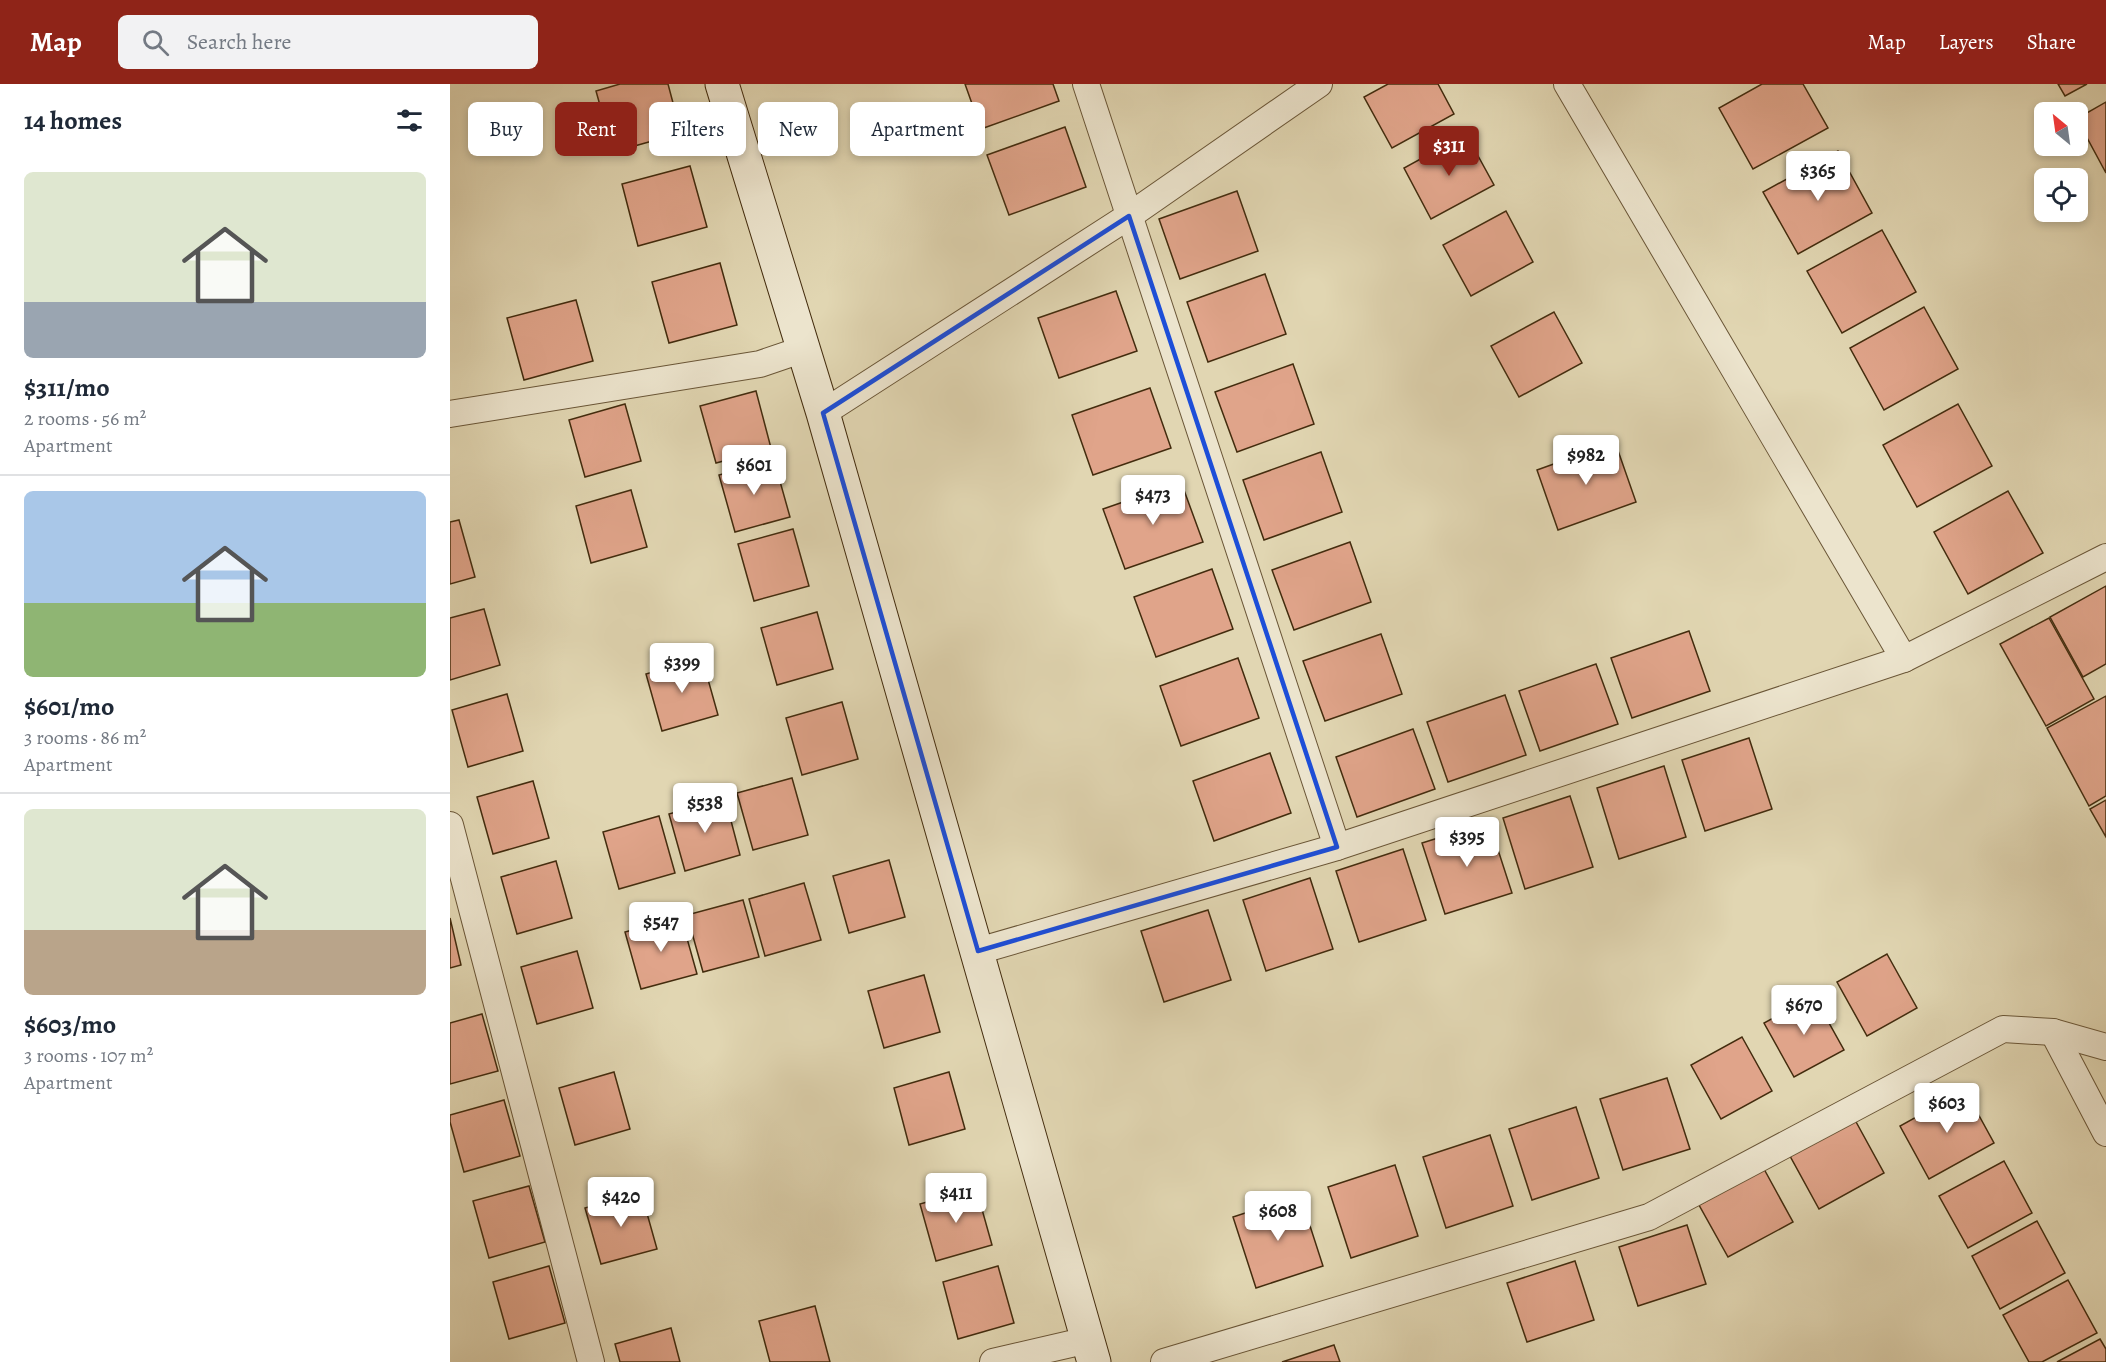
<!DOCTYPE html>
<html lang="en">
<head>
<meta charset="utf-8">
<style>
  :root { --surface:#fff; --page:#f2f2f3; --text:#1f2937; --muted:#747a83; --line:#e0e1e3; --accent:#8f2418 }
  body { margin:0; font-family:Alegreya,serif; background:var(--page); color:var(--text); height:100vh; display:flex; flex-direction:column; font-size:22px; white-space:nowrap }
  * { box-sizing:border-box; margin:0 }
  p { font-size:20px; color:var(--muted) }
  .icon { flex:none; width:33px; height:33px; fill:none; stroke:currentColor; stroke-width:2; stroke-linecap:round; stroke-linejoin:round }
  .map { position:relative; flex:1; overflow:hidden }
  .panel { display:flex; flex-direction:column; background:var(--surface); width:450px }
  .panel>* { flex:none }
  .banner { position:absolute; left:18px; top:18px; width:570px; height:54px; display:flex; gap:12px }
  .needle { width:39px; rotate:331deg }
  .controls { position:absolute; left:1584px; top:18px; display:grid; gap:12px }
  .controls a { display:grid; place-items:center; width:54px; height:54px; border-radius:9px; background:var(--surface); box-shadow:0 3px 9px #0003; font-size:30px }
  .price { position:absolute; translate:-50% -51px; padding:0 14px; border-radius:6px; background:#fff; color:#222; font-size:20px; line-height:39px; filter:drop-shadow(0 2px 3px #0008) }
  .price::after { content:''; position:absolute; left:50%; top:36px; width:18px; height:14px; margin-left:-9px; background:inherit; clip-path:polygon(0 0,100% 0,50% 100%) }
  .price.current { background:var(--accent); color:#fff }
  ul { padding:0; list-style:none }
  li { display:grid; align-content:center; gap:12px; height:318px; padding:0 24px }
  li+li { border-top:2px solid var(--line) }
  li span { display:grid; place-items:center; height:186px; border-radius:9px; color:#555 }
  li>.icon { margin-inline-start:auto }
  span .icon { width:108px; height:108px; fill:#fffc; stroke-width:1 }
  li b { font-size:26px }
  h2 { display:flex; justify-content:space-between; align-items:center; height:72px; padding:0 24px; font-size:26px }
  .chip { padding:0 21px; border-radius:9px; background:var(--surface); box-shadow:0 3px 9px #0003; font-size:21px; line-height:54px }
  .chip.current { background:var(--accent); color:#fff }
  header { display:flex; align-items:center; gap:36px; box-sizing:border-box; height:84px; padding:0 30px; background:var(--accent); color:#fff }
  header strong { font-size:28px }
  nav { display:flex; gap:33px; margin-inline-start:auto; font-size:21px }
  .search { width:420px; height:54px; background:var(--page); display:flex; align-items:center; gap:15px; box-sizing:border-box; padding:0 21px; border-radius:9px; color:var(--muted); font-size:22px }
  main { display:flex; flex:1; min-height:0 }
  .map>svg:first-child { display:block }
  .building { fill:#e0a48a; stroke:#432c0e; stroke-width:1.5 }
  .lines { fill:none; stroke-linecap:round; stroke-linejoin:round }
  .minor-casing { stroke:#6a5637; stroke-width:28 }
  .secondary-casing { stroke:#432c0e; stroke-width:35 }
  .minor { stroke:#ece4cd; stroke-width:26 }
  .secondary { stroke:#ece4cd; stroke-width:33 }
  .marked { fill:none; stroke:#1d4ed8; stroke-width:4.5; stroke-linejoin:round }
</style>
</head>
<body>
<header>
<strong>Map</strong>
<div class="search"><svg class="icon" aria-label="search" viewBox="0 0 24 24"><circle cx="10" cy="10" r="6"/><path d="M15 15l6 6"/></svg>Search here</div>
<nav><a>Map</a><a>Layers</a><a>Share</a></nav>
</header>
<main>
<section class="panel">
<h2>14 homes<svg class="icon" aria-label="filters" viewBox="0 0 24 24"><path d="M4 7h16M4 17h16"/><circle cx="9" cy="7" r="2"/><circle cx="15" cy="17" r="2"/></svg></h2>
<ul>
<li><span style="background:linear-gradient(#dfe7d0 70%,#9aa5b1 0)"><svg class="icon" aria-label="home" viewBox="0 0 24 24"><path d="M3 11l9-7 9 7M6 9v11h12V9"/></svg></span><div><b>$311/mo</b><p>2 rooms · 56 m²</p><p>Apartment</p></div></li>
<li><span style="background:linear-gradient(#a9c7e8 60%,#8fb573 0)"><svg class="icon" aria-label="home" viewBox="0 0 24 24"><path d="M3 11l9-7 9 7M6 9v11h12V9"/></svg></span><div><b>$601/mo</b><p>3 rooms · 86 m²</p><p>Apartment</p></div></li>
<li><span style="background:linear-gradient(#dfe7d0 65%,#b9a48a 0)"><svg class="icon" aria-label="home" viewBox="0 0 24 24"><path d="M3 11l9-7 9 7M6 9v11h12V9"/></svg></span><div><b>$603/mo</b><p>3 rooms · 107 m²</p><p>Apartment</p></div></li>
</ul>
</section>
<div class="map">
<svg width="1656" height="1278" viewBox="0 0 1656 1278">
  <rect width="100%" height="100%" fill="#e1d6b2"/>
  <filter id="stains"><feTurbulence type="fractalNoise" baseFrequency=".00333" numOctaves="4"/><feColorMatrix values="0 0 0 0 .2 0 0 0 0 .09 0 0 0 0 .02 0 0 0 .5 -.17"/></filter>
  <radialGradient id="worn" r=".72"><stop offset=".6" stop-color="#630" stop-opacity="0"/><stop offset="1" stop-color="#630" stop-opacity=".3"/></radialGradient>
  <g class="building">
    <path d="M 170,0 L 218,0 L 231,49 L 163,68 L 146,7 Z"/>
    <path d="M 515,0 L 603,0 L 609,17 L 531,45 Z"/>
    <path d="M 938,0 L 988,0 L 1004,30 L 942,64 L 914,13 Z"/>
    <path d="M 1312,0 L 1353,0 L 1378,44 L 1303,85 L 1269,24 Z"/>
    <path d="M 1608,0 L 1637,0 L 1615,12 Z"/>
    <path d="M 1656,18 L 1656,89 L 1628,37 L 1628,34 Z"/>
    <path d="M 615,43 L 636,103 L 559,131 L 537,71 Z"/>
    <path d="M 1016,50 L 1044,101 L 981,135 L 954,84 Z"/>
    <path d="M 1388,67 L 1422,129 L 1348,170 L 1313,108 Z"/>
    <path d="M 240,82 L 257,143 L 188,162 L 172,100 Z"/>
    <path d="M 787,107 L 808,167 L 730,195 L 709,135 Z"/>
    <path d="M 1056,127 L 1083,178 L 1021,212 L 993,161 Z"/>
    <path d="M 1432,146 L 1466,208 L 1392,249 L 1357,187 Z"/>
    <path d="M 270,179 L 287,241 L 219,259 L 202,198 Z"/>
    <path d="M 815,190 L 836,250 L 758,278 L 737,218 Z"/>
    <path d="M 666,207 L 687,267 L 609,294 L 588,234 Z"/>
    <path d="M 126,216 L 143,277 L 74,296 L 57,234 Z"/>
    <path d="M 1474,223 L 1508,285 L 1434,326 L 1400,264 Z"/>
    <path d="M 1104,228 L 1132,279 L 1069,313 L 1041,262 Z"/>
    <path d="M 843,280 L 864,340 L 787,368 L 765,308 Z"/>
    <path d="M 700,304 L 721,364 L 643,391 L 622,331 Z"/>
    <path d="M 306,307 L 321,364 L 266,379 L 250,322 Z"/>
    <path d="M 175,320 L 191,377 L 135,393 L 119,336 Z"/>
    <path d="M 1508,320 L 1542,382 L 1467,423 L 1433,361 Z"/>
    <path d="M 1165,358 L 1186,418 L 1108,446 L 1087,386 Z"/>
    <path d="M 871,368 L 892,428 L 814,456 L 793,396 Z"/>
    <path d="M 324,376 L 340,433 L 285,448 L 269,391 Z"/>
    <path d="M 731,398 L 753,458 L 675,485 L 653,425 Z"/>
    <path d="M 181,406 L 197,463 L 141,479 L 126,422 Z"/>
    <path d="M 1558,407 L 1593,469 L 1518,510 L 1484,448 Z"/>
    <path d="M 9,436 L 25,493 L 0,500 L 0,438 Z"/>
    <path d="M 343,445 L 359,502 L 304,517 L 288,460 Z"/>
    <path d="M 900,458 L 921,518 L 844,546 L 822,486 Z"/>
    <path d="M 762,485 L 783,545 L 706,573 L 684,513 Z"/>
    <path d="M 1656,502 L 1656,580 L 1633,593 L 1600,533 Z"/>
    <path d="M 34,525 L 50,581 L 0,596 L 0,534 Z"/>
    <path d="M 367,528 L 383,585 L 327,601 L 311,544 Z"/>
    <path d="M 1599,534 L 1644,615 L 1596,642 L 1550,560 Z"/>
    <path d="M 1239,547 L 1260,607 L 1182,634 L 1161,574 Z"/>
    <path d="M 931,550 L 952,610 L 875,637 L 853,577 Z"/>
    <path d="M 252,574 L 268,631 L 212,647 L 196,590 Z"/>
    <path d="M 788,574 L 809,634 L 731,662 L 710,602 Z"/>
    <path d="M 1146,580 L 1168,640 L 1090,667 L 1069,607 Z"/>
    <path d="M 57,610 L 73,667 L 18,683 L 2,626 Z"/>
    <path d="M 1055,611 L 1076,671 L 998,698 L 977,638 Z"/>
    <path d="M 1656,612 L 1656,712 L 1639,722 L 1597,644 Z"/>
    <path d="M 392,618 L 408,675 L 352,691 L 336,634 Z"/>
    <path d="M 963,645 L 985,705 L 907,733 L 886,673 Z"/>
    <path d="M 1299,654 L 1322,725 L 1255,747 L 1232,676 Z"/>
    <path d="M 820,669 L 841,729 L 764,757 L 743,697 Z"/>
    <path d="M 1214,682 L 1236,753 L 1169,775 L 1147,704 Z"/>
    <path d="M 342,694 L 358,751 L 303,766 L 287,709 Z"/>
    <path d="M 83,697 L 99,754 L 43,770 L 27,713 Z"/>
    <path d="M 1120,712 L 1143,783 L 1075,805 L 1053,734 Z"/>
    <path d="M 275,714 L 290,771 L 235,787 L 219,730 Z"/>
    <path d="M 1656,716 L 1656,753 L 1640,725 Z"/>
    <path d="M 209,732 L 225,789 L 169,805 L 153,748 Z"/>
    <path d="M 1039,738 L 1062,809 L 995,830 L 972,759 Z"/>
    <path d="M 953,765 L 976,836 L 909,858 L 886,787 Z"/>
    <path d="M 439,776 L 455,833 L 399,849 L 383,792 Z"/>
    <path d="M 106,777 L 122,834 L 67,850 L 51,793 Z"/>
    <path d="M 860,794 L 883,865 L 816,887 L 793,816 Z"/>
    <path d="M 354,799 L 371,856 L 315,872 L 299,815 Z"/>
    <path d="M 293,816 L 309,873 L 253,888 L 237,831 Z"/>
    <path d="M 758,826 L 781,896 L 714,918 L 691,847 Z"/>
    <path d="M 231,833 L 247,890 L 191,905 L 175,848 Z"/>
    <path d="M 0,834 L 11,881 L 0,884 Z"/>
    <path d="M 127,867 L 143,924 L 87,940 L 71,883 Z"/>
    <path d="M 1437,870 L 1467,924 L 1417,952 L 1387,898 Z"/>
    <path d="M 474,891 L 490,948 L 434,964 L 418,907 Z"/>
    <path d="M 1364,912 L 1394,966 L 1344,993 L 1314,939 Z"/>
    <path d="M 32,930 L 48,987 L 0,1000 L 0,939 Z"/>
    <path d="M 1292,953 L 1322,1007 L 1271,1035 L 1241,981 Z"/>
    <path d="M 164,988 L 180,1045 L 125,1061 L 109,1004 Z"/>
    <path d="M 499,988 L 515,1045 L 459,1061 L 444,1004 Z"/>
    <path d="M 1217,994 L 1240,1065 L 1173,1086 L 1150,1015 Z"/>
    <path d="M 1515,1006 L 1544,1059 L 1479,1095 L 1450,1042 Z"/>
    <path d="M 54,1016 L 70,1072 L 14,1088 L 0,1038 L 0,1031 Z"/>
    <path d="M 1126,1023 L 1149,1094 L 1082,1116 L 1059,1045 Z"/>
    <path d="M 1405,1036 L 1434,1089 L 1369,1125 L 1340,1072 Z"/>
    <path d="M 1040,1051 L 1063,1122 L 996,1144 L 973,1073 Z"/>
    <path d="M 1554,1077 L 1582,1129 L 1518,1164 L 1489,1112 Z"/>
    <path d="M 945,1081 L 968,1152 L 901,1174 L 878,1103 Z"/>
    <path d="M 1314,1085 L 1343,1138 L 1278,1173 L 1249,1121 Z"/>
    <path d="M 79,1102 L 95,1158 L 39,1174 L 23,1117 Z"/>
    <path d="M 526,1104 L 542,1161 L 486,1177 L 470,1120 Z"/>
    <path d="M 191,1108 L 207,1165 L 151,1180 L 135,1124 Z"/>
    <path d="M 850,1111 L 873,1182 L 806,1204 L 783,1133 Z"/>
    <path d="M 1587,1137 L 1615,1189 L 1550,1225 L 1522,1172 Z"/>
    <path d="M 1237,1141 L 1256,1200 L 1188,1222 L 1169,1163 Z"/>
    <path d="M 1125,1177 L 1144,1236 L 1077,1258 L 1057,1199 Z"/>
    <path d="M 99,1182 L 115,1239 L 59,1255 L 43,1198 Z"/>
    <path d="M 548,1182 L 564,1239 L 508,1255 L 493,1198 Z"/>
    <path d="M 1618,1196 L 1647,1249 L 1592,1278 L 1579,1278 L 1553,1231 Z"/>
    <path d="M 365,1222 L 380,1278 L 320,1278 L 309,1237 Z"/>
    <path d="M 221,1244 L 230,1278 L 170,1278 L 165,1260 Z"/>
    <path d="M 1650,1255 L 1656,1265 L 1656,1278 L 1607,1278 Z"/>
    <path d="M 884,1261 L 890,1278 L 832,1278 Z"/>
  </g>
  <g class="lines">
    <g class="minor-casing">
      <g id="minor">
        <path d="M 636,0 L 887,763"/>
        <path d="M 1117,0 L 1454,575"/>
        <path d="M 373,329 L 679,132 L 869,0"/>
        <path d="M 0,330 L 310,280 L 354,265"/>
        <path d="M 0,741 L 141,1278"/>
        <path d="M 528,867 L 887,763 L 1454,575 L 1656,473"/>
        <path d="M 1603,948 L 1656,1049"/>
        <path d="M 543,1278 L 638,1256"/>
        <path d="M 714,1278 L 1199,1133 L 1553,945 L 1603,948 L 1656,963"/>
      </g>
    </g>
    <g class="secondary-casing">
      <path id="secondary" d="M 272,0 L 373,329 L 644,1278"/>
    </g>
    <use href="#minor" class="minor"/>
    <use href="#secondary" class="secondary"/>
  </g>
  <path class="marked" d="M 679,132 L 887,763 L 528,867 L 373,329 Z"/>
  <rect width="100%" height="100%" filter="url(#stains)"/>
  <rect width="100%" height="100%" fill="url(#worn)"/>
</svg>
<div class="controls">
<a><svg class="needle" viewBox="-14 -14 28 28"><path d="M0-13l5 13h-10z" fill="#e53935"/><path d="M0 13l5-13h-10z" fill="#747a83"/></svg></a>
<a><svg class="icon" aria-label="locate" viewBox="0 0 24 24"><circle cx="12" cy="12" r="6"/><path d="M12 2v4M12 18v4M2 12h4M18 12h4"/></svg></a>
</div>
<b class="price current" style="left:999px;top:93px">$311</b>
<b class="price" style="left:1368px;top:118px">$365</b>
<b class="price" style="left:1136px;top:402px">$982</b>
<b class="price" style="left:304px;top:412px">$601</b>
<b class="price" style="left:703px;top:442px">$473</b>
<b class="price" style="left:232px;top:610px">$399</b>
<b class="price" style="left:255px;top:750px">$538</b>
<b class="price" style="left:1017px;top:784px">$395</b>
<b class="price" style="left:211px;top:869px">$547</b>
<b class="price" style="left:1354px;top:952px">$670</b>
<b class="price" style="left:1497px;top:1050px">$603</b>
<b class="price" style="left:506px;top:1140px">$411</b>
<b class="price" style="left:171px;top:1144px">$420</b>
<b class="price" style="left:828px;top:1158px">$608</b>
<div class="banner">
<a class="chip">Buy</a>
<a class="chip current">Rent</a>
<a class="chip">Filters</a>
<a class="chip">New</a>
<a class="chip">Apartment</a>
</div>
</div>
</main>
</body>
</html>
